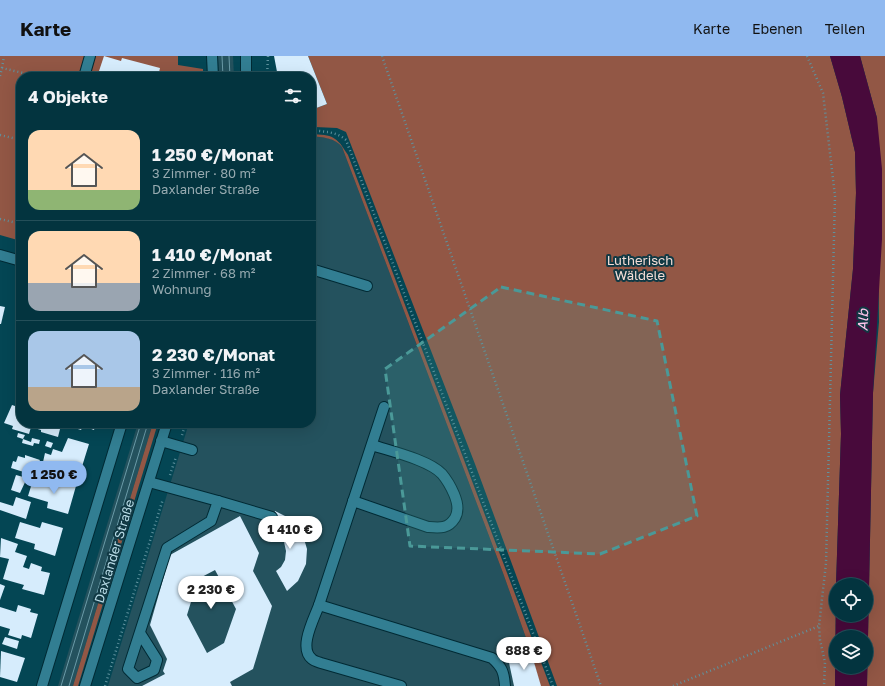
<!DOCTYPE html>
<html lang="de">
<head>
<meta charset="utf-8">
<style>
  :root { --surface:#03343f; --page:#113f4a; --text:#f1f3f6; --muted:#97aab0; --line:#244f59; --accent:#90b9f0 }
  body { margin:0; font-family:"Golos Text",sans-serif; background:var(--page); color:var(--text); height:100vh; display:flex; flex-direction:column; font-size:15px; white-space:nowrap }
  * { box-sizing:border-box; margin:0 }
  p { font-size:13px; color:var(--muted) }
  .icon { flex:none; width:22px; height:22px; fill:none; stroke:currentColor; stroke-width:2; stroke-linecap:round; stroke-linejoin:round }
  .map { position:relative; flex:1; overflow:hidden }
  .panel { position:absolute; left:16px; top:16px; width:300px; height:356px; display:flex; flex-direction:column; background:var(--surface); border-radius:16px; box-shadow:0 4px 16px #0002,0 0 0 1px var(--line) }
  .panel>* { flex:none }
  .buttons { position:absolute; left:829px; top:522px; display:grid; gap:8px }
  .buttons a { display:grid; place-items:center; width:44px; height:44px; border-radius:50%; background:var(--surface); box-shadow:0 4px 16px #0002,0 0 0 1px var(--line); font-size:20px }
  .price { position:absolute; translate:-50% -34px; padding:0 9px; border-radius:14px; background:#fff; color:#222; font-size:13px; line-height:26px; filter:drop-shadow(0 1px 2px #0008) }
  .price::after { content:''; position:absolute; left:50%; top:24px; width:12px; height:9px; margin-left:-6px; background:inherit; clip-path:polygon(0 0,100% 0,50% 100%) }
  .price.active { background:var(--accent); color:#111 }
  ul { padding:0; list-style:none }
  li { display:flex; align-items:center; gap:12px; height:100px; padding:0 12px }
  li+li { border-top:1px solid var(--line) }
  li span { display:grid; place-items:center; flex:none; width:112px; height:80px; border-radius:12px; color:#555 }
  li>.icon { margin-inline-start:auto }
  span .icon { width:48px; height:48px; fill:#fffc; stroke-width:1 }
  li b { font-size:17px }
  h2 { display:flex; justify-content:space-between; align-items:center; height:48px; padding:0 12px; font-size:17px }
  header { display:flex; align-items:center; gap:24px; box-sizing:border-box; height:56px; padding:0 20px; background:var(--accent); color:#111 }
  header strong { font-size:19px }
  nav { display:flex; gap:22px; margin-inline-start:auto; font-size:14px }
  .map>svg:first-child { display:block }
  .built { fill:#24525e }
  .green { fill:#925745 }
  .water { fill:#480a3b; fill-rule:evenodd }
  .building { fill:#d6ecfc; fill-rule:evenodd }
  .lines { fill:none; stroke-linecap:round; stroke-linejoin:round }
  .minor-casing { stroke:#002a34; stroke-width:12 }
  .path { stroke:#5f929e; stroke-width:2.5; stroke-dasharray:1 3; stroke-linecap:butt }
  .minor { stroke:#327e92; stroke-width:10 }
  .tram { stroke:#6b9ba8; stroke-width:1 }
  .marked { fill:#4a9998; fill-opacity:0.2; stroke:#4a9998; stroke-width:3; stroke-dasharray:8 5; stroke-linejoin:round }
  .labels { text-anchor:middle; stroke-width:4; stroke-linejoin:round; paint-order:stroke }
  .park-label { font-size:13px; fill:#f4ddd6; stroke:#113944 }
  .street-label { font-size:13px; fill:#b8dbe6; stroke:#113944 }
  .water-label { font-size:14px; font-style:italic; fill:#fec4ec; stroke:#113944 }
</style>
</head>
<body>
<header>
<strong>Karte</strong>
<nav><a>Karte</a><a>Ebenen</a><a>Teilen</a></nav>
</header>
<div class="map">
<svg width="885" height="630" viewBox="0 0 885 630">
  <rect width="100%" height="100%" fill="#044654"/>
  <g class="built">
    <path d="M 218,0 L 233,0 L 234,21 L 219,21 Z"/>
    <path d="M 311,80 L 328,82 L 340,87 L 342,91 L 503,517 L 531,596 L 540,630 L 108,630 L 189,367 L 311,367 Z"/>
    <path d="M 138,367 L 153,367 L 73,630 L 58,630 Z"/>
  </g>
  <g class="green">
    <path d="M 0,0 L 178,0 L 178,9 L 203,13 L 203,21 L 21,21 L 21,185 L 0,179 Z"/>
    <path d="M 308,0 L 830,0 L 842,41 L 855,96 L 856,137 L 853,213 L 840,339 L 841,378 L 836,529 L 835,630 L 557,630 L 475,408 L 346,76 L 337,72 L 315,71 L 311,60 L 311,54 L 327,48 Z"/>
    <path d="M 860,0 L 885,0 L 885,630 L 867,630 L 873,337 L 879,266 L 877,62 Z"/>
    <path d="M 311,78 C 333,79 336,80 348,99 L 550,630 L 540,630 L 531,596 L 503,517 L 342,91 C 336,82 321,81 311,80 Z"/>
    <path d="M 153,367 L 158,367 L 78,630 L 73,630 Z"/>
  </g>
  <path class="water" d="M 830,0 L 860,0 L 877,62 L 882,113 L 882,183 L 873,337 L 867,630 L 835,630 L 836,534 L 836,559 L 866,559 L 866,529 L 836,529 L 841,378 L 840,339 L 853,213 L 856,137 L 855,96 L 842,41 ZM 836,581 L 866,581 L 866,611 L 836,611 Z"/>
  <g class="building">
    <path d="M 104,0 L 121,5 L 122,2 L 160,12 L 158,21 L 93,21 L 94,17 L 98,18 Z"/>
    <path d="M 274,0 L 308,0 L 327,48 L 311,54 L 311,21 L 278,21 Z"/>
    <path d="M 0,250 L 5,251 L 1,268 L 0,268 Z"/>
    <path d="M 12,349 L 21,352 L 21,367 L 55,367 L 54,371 L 60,373 L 58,381 L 41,376 L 41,374 L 31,371 L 29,378 L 12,373 L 13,370 L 4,367 Z"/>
    <path d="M 63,367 L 96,367 L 94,374 L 83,370 L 81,374 L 62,368 Z"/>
    <path d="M 18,377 L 25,379 L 23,383 L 31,386 L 32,382 L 40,384 L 39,388 L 34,387 L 33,390 L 22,387 L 23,383 L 17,381 Z"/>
    <path d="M 68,382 L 89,388 L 80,417 L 43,406 L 45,397 L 51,399 L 53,393 L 62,396 Z"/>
    <path d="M 47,385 L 53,387 L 51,392 L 45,390 Z"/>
    <path d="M 25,399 L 40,404 L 33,419 L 11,412 L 13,405 L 16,406 L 18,400 L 25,402 Z"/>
    <path d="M 16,419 L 27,422 L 20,437 L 11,434 Z"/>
    <path d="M 33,424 L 53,431 L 55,424 L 76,430 L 68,458 L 47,452 L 48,446 L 28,440 Z"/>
    <path d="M 16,441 L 31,446 L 26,463 L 0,454 L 0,446 L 13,450 Z"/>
    <path d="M 275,455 L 291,463 L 302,476 L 307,493 L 306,508 L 298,525 L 287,535 L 276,515 L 281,511 L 285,504 L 286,495 L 284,486 L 279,480 L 270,476 Z"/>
    <path d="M 240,460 L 259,497 L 253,515 L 272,550 L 253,613 L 230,626 L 232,630 L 142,630 L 165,618 L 163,615 L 167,603 L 150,569 L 170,499 ZM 215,514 L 236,553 L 224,587 L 207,597 L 187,559 L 198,523 Z"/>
    <path d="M 20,466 L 40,472 L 42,466 L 63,472 L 55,500 L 34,493 L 35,488 L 15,482 Z"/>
    <path d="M 1,482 L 18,488 L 15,496 L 27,500 L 23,511 L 29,513 L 31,507 L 42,511 L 41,515 L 50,517 L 44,539 L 22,533 L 24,529 L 3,523 L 9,503 L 0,501 Z"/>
    <path d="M 0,528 L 5,530 L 0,544 Z"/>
    <path d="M 18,549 L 31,553 L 30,556 L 38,558 L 31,582 L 22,579 L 21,583 L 8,579 L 10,573 L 0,570 L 0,551 L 16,556 Z"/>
    <path d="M 5,581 L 19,585 L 17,593 L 2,588 Z"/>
    <path d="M 1,595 L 25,602 L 17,626 L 0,621 Z"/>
    <path d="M 531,596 L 541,630 L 514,630 L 508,602 Z"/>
  </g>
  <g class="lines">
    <g class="minor-casing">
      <g id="minor">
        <path d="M 212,0 L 213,21"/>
        <path d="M 246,0 L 246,21"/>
        <path d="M 84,21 L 90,0"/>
        <path d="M 0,199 L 21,205"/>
        <path d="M 311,213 L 367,230"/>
        <path d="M 161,385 L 192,394"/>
        <path d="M 218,445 L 272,461"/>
        <path d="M 353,445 L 428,471 C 440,472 448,473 455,462 C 459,455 457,445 454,438 C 451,431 447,424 442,418 C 429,404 390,395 372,389"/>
        <path d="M 319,549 L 384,351"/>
        <path d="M 140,577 L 157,604 L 154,614 L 137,622 L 128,613 L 167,492 L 211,465 L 218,445 L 149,426"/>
        <path d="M 42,630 L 122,367"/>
        <path d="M 85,630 L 167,367"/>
        <path d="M 401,630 L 321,607 C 318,606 314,605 312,603 C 298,592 314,563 319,549 L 492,602 C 502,611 504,616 505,630"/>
      </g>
    </g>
    <g class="path">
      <path d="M 382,0 L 601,630"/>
      <path d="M 807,0 L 823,37 L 835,140 L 826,507 L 819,570 L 820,584 L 825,606 L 824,630"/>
      <path d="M 2,12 L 4,0"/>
      <path d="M 0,20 L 2,12 L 40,21"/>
      <path d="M 267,21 L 268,0"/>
      <path d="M 311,74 C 324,76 336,75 346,84 L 553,630"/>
      <path d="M 0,79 L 21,84"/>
      <path d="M 0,163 L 21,168"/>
      <path d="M 182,379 L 186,367"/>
      <path d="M 170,419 L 176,401"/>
      <path d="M 105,630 L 163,443"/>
      <path d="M 673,630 L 819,570"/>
    </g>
    <use href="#minor" class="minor"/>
    <g class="tram">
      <path d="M 222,0 L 223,21"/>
      <path d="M 229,0 L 230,21"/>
      <path d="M 61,630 L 141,367"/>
      <path d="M 69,630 L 148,367"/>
    </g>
  </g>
  <path class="marked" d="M 501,231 L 657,265 L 697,460 L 600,498 L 410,490 L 385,313 Z"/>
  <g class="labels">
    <g class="park-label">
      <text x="640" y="209">Lutherisch<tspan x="640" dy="15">Wäldele</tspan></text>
    </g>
    <g class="street-label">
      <text transform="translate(114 495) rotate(-73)" y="5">Daxlander Straße</text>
    </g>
    <g class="water-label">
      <text transform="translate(863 264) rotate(-88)" y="5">Alb</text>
    </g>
  </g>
</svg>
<div class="buttons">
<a><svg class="icon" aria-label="locate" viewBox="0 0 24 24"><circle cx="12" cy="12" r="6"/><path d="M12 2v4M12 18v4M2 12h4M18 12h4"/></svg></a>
<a><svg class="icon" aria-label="layers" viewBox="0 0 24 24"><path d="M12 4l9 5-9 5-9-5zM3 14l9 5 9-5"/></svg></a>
</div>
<b class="price active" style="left:54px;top:439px">1 250 €</b>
<b class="price" style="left:290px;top:494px">1 410 €</b>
<b class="price" style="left:211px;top:554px">2 230 €</b>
<b class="price" style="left:524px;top:615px">888 €</b>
<section class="panel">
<h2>4 Objekte<svg class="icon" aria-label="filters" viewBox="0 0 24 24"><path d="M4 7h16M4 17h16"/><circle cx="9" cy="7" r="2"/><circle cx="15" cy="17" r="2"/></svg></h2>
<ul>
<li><span style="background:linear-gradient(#ffd9b3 75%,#8fb573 0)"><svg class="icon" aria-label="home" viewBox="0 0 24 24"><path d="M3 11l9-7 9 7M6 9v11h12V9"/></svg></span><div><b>1 250 €/Monat</b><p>3 Zimmer · 80 m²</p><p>Daxlander Straße</p></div></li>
<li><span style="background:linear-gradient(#ffd9b3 65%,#9aa5b1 0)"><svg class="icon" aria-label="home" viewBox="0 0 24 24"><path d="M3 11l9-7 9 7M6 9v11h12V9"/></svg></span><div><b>1 410 €/Monat</b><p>2 Zimmer · 68 m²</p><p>Wohnung</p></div></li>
<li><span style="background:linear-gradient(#a9c7e8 70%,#b9a48a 0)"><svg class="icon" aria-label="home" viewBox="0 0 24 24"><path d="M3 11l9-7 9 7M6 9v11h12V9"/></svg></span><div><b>2 230 €/Monat</b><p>3 Zimmer · 116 m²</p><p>Daxlander Straße</p></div></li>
</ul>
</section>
</div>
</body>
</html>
